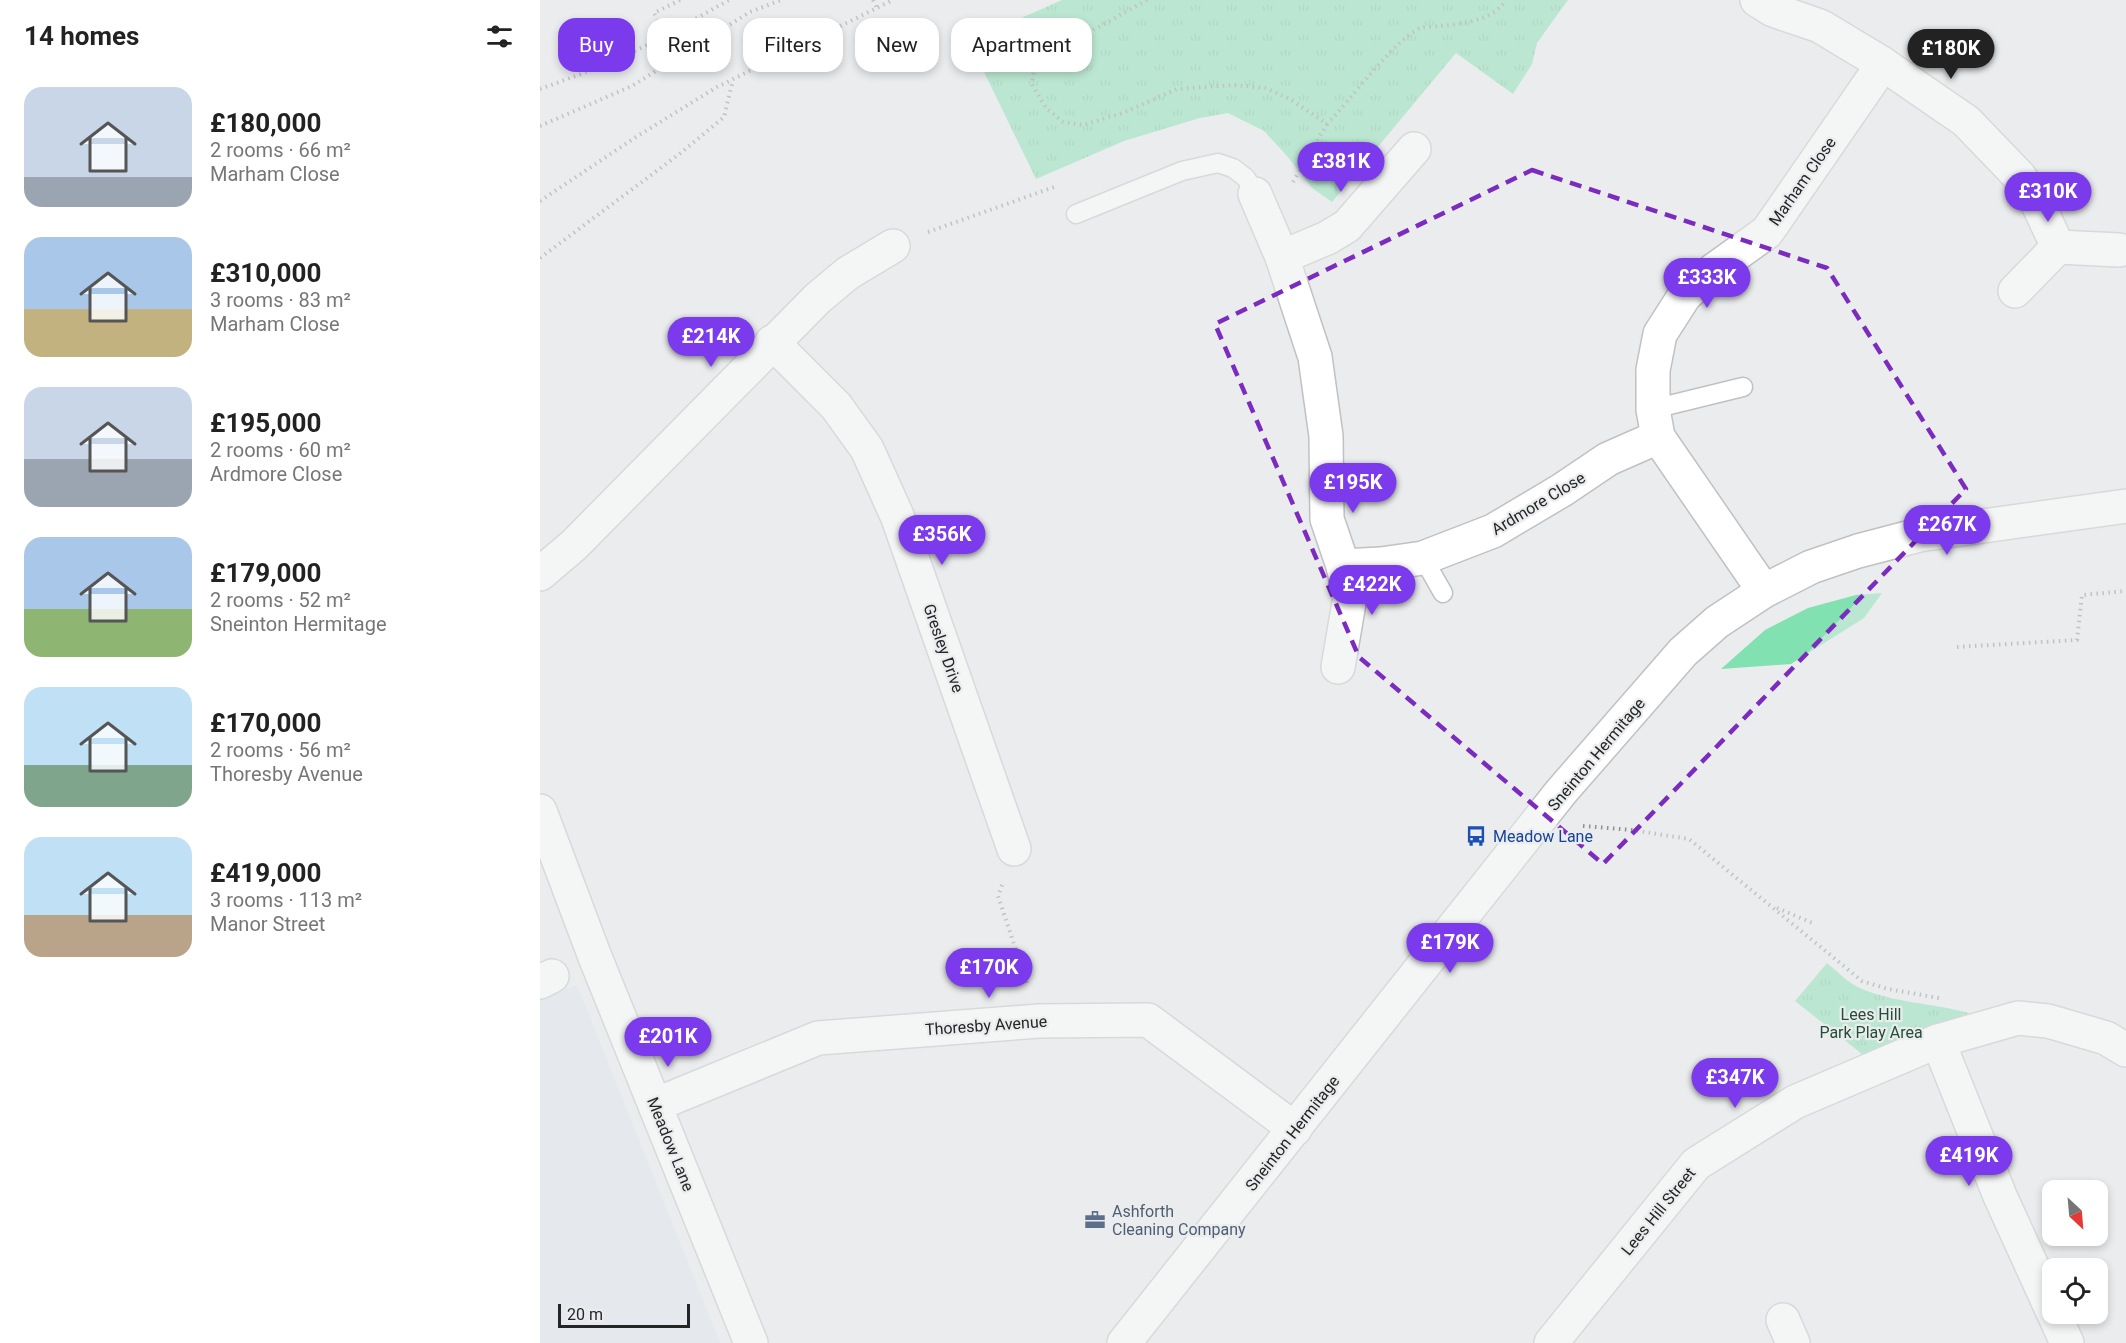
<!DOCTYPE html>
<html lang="en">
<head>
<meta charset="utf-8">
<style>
  :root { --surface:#fff; --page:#f6f6f6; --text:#222; --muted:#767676; --accent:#7c3aed }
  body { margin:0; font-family:Roboto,sans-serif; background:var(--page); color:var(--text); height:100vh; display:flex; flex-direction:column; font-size:22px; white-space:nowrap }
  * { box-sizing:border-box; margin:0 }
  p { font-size:20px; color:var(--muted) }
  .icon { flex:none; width:33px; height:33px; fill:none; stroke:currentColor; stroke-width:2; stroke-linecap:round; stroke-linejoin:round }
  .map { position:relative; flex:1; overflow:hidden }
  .panel { display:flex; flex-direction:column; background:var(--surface); width:540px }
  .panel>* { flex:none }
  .hud { position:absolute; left:18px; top:18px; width:570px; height:54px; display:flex; gap:12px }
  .needle { width:39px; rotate:154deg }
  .buttons { position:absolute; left:1502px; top:1180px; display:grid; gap:12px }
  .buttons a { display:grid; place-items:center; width:66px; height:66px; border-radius:12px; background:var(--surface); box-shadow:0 3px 9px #0003; font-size:30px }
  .scale { position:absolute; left:18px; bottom:15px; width:132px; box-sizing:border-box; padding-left:6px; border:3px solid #252526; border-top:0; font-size:16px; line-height:21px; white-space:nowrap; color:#252526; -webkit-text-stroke:4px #ebeced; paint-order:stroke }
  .price { position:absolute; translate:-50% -51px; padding:0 14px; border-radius:21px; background:var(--accent); color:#fff; font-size:20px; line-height:39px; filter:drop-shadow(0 2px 3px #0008) }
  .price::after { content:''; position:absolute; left:50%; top:36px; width:18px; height:14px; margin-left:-9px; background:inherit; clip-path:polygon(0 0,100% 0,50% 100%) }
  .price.on { background:#222; color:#fff }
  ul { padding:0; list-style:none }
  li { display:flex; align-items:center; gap:18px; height:150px; padding:0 24px }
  li span { display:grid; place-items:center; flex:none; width:168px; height:120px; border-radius:18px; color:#555 }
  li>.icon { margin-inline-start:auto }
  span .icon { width:72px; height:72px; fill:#fffc; stroke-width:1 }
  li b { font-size:26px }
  h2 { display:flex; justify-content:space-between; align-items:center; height:72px; padding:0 24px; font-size:26px }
  .chip { padding:0 21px; border-radius:18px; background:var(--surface); box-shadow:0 3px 9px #0003; font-size:21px; line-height:54px }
  .chip.on { background:var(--accent); color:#fff }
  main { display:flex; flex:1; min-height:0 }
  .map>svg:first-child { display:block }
  .built { fill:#dee3eb }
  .grass { fill:#81e1b1 }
  .park { fill:url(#park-tufts) }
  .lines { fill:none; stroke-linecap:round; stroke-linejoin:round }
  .lane-casing { stroke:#c1c1c3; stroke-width:21 }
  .street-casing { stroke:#c1c1c3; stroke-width:36 }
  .secondary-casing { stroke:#c1c1c3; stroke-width:36 }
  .path { stroke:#8f8f90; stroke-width:4; stroke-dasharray:1.5 4.5; stroke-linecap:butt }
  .lane { stroke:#fff; stroke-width:18 }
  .street { stroke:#fff; stroke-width:33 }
  .secondary { stroke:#fff; stroke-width:33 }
  .marked { fill:none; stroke:#7b2cbf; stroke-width:4.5; stroke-dasharray:12 8; stroke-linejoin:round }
  .labels { text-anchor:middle; stroke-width:4.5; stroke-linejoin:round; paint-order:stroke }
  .street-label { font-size:16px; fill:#252526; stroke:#ebeced }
  .transit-label { font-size:16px; fill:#164399; stroke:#ebeced; text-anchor:start }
  .park-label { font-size:16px; fill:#234e39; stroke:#ebeced }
  .service-label { font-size:16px; fill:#4e5e75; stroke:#ebeced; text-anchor:start }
</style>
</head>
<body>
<main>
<section class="panel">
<h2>14 homes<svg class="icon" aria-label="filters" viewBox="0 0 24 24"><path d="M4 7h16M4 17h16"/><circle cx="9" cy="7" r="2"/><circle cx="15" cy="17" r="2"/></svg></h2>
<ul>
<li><span style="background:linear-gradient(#c9d6e8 75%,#9aa5b1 0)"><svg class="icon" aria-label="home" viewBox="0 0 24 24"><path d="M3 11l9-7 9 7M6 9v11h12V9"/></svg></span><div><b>£180,000</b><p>2 rooms · 66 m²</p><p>Marham Close</p></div></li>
<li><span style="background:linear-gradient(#a9c7e8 60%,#c2b280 0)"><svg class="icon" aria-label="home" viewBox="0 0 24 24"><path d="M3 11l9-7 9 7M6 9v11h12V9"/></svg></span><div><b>£310,000</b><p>3 rooms · 83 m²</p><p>Marham Close</p></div></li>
<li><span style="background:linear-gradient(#c9d6e8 60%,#9aa5b1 0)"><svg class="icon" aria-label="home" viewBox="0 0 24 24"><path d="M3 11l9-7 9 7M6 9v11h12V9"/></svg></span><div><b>£195,000</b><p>2 rooms · 60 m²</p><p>Ardmore Close</p></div></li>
<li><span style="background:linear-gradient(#a9c7e8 60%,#8fb573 0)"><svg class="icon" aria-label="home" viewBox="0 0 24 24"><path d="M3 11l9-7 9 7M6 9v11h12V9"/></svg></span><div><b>£179,000</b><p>2 rooms · 52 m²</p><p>Sneinton Hermitage</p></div></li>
<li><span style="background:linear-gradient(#bfe0f5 65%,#7fa58c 0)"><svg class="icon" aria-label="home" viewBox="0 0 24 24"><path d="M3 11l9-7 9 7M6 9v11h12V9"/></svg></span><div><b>£170,000</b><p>2 rooms · 56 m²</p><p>Thoresby Avenue</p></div></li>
<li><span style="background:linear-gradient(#bfe0f5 65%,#b9a48a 0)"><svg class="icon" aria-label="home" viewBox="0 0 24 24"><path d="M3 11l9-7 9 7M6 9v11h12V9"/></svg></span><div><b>£419,000</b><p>3 rooms · 113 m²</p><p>Manor Street</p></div></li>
</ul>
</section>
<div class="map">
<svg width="1586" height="1343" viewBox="0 0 1586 1343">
  <defs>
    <pattern id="park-tufts" width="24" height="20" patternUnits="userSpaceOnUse" patternTransform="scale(1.5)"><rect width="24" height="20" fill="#81e1b1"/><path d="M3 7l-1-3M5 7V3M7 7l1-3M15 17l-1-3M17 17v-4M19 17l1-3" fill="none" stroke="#6fc198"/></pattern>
  </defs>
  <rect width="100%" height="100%" fill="#ebeced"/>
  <path class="built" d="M 37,985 L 180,1343 L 0,1343 L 0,1000 Z"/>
  <path class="grass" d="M 1342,593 L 1324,618 L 1251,664 L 1181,669 L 1225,630 L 1268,608 L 1316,595 Z"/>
  <g class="park">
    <path d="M 522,0 L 1028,0 L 997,43 L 992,64 L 973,94 L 916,53 L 792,202 L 772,188 L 747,156 L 724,131 L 688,113 L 660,118 L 584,141 L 496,179 L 429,41 Z"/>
    <path d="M 1287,963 C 1297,971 1308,983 1320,988 C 1354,1003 1393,1003 1429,1013 L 1327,1058 L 1255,1001 Z"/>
  </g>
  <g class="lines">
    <g class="lane-casing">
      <g id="lane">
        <path d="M 536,214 L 642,171 L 678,163 L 693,168 L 706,178 L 715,194"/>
        <path d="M 1113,409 L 1203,387"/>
        <path d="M 883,558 L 903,593"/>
      </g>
    </g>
    <g class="street-casing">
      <g id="street">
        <path d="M 1217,0 L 1233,10 L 1280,26 L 1343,64 L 1426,121 L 1479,176 L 1496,200 L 1518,247"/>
        <path d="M 715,194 L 742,257 L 775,357 L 786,436 L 787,519 L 803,566 L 841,564 L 883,558 L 953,531 L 1022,490 L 1068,459 L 1118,437"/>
        <path d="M 742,257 L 787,238 L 807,226 L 874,149"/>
        <path d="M 1475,291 L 1518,247 L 1579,250"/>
        <path d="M 232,342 L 296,406 L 327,449 L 358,518 L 474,849"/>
        <path d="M 0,574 L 34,545 L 278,298 L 308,273 L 353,246"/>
        <path d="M 1224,591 L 1118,437 L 1113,409 L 1113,370 L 1120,334 L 1145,295 L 1174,270 L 1227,232 L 1343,64"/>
        <path d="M 798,667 L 810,597 L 803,566"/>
        <path d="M 0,811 L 55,957 L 211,1343"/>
        <path d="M 0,982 L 12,976"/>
        <path d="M 1398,1041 L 1460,1196 L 1512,1310"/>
        <path d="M 115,1105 L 278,1038 L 499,1021 L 608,1020 L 755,1129"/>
        <path d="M 1514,1314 L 1527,1343"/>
        <path d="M 1243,1320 L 1253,1343"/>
        <path d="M 1011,1343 L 1156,1164 L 1255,1102 L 1398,1041 L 1478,1018 L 1508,1021 L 1566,1038 L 1586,1050"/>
      </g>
    </g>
    <g class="secondary-casing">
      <path id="secondary" d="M 584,1343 L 1021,792 L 1143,652 L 1177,622 L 1224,591 L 1271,567 L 1318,551 L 1379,535 L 1586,506"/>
    </g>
    <g class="path">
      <path d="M 140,0 L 114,13 L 125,36 L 189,0"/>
      <path d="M 333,0 L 337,8"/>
      <path d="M 607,0 L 526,45 L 495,64 L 492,84 L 506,108 L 523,122 L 543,125 L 583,113 L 637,89 L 694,85 L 725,88 L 750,99 L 787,124 C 808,103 857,36 881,28 C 886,26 894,27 899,26 C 923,24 952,21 966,0"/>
      <path d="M 0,89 L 71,63 L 125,36"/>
      <path d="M 0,126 L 92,86 L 210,12 L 241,0"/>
      <path d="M 753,182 L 787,124"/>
      <path d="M 0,201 L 96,137 L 177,87 L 353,0"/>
      <path d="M 388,232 L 517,186"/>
      <path d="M 0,258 L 142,152 L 184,117 L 193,80"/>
      <path d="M 1417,647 L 1537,640 L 1542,595 L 1586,591"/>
      <path d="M 1043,826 L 1092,830 L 1149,839 L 1322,981 L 1348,989 L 1399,998"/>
      <path d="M 462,885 L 458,896 L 487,983"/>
      <path d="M 1237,908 L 1275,924"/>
    </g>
    <use href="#lane" class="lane"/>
    <use href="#street" class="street"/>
    <use href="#secondary" class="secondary"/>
  </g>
  <path d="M0 0H1586V1343H0ZM 992,170 L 1287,268 L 1426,489 L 1063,864 L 819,657 L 675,324 Z" fill="#ebeced" fill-opacity=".55" fill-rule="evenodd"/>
  <path class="marked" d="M 992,170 L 1287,268 L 1426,489 L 1063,864 L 819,657 L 675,324 Z"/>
  <defs>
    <g id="bus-bare" transform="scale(1.62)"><path d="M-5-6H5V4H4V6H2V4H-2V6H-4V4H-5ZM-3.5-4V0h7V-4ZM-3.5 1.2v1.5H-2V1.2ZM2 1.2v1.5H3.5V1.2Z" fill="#1a4fb4" stroke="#ebeced" stroke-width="2.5" paint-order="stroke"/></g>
    <g id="office-bare" transform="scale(1.62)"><path d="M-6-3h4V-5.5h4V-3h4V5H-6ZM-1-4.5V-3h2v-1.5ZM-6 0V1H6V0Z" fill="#5c6f8a" stroke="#ebeced" stroke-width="2.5" paint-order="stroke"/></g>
  </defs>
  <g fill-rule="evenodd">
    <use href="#bus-bare" x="936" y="836"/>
    <use href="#office-bare" x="555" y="1220"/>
  </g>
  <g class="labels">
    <g class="street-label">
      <text transform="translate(1262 181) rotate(-55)" y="6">Marham Close</text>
      <text transform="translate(998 503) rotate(-31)" y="6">Ardmore Close</text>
      <text transform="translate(404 648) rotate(71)" y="6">Gresley Drive</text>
      <text transform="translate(1056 754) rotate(-50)" y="6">Sneinton Hermitage</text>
      <text transform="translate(446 1025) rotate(-4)" y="6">Thoresby Avenue</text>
      <text transform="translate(752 1133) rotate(-52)" y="6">Sneinton Hermitage</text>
      <text transform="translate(131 1144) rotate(68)" y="6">Meadow Lane</text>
      <text transform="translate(1118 1211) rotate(-51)" y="6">Lees Hill Street</text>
    </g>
    <g class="transit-label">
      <text x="953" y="842">Meadow Lane</text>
    </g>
    <g class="park-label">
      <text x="1331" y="1020">Lees Hill<tspan x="1331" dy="18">Park Play Area</tspan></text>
    </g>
    <g class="service-label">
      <text x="572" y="1217">Ashforth<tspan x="572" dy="18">Cleaning Company</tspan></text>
    </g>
  </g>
</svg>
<div class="buttons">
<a><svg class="needle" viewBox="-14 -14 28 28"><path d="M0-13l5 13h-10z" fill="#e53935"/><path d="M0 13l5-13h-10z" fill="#767676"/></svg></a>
<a><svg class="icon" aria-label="locate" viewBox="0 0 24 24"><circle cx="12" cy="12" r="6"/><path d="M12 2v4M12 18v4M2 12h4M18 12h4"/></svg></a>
</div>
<div class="scale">20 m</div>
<b class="price on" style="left:1411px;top:80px">£180K</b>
<b class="price" style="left:801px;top:193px">£381K</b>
<b class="price" style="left:1508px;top:223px">£310K</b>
<b class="price" style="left:1167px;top:309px">£333K</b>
<b class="price" style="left:171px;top:368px">£214K</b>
<b class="price" style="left:813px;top:514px">£195K</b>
<b class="price" style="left:1407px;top:556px">£267K</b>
<b class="price" style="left:402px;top:566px">£356K</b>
<b class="price" style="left:832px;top:616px">£422K</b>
<b class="price" style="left:910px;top:974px">£179K</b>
<b class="price" style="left:449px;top:999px">£170K</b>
<b class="price" style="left:128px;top:1068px">£201K</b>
<b class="price" style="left:1195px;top:1109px">£347K</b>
<b class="price" style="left:1429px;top:1187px">£419K</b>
<div class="hud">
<a class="chip on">Buy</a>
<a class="chip">Rent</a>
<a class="chip">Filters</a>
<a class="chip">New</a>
<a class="chip">Apartment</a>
</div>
</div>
</main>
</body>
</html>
